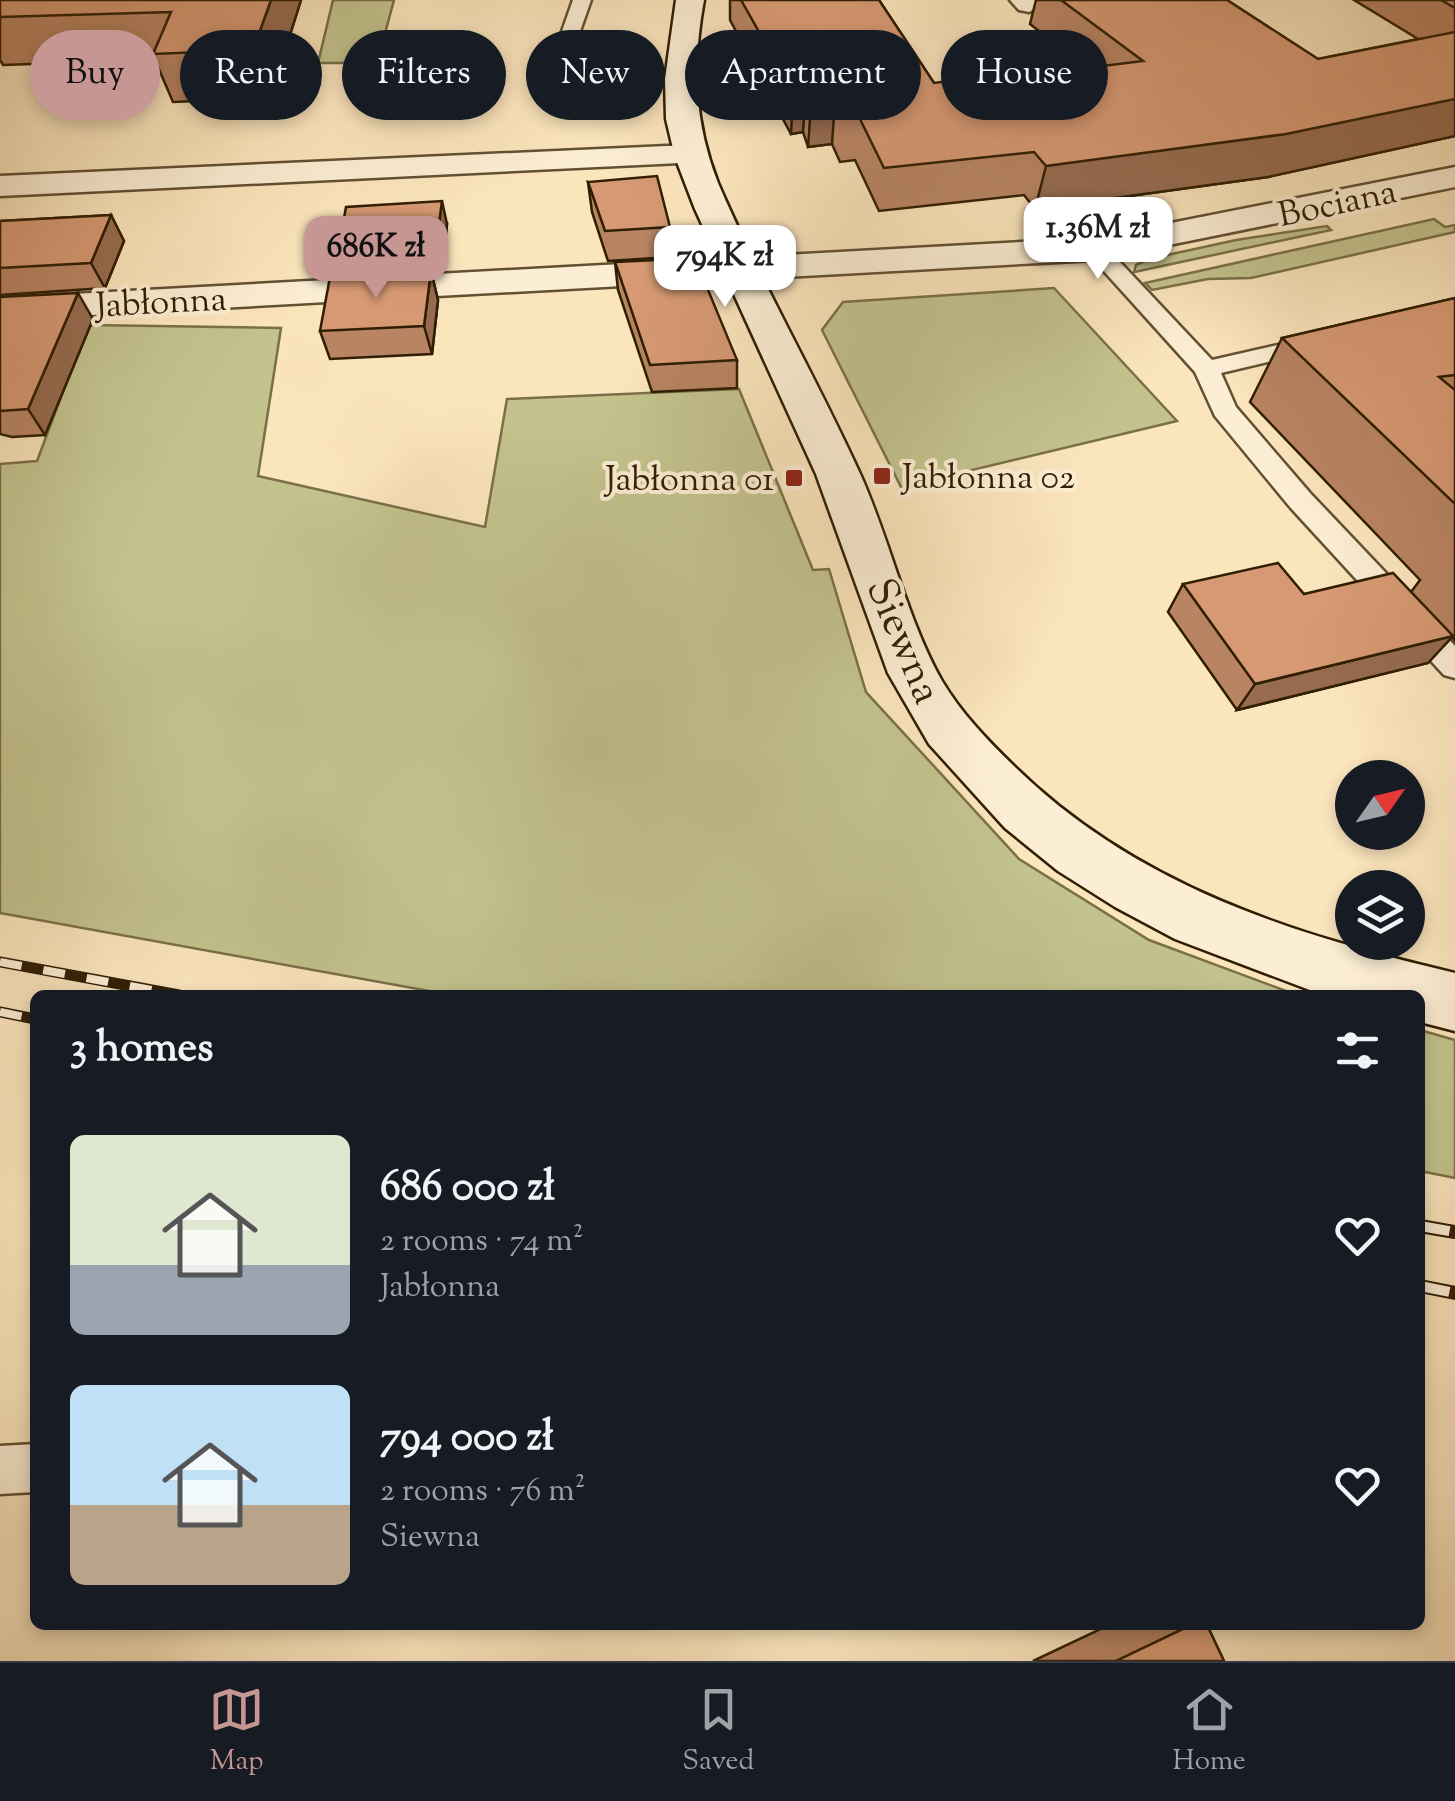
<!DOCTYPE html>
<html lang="en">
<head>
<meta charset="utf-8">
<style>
  :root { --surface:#171b24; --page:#242831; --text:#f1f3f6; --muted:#9ea1a6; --line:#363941; --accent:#c59692 }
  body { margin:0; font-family:"Sorts Mill Goudy",serif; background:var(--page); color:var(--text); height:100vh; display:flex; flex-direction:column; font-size:38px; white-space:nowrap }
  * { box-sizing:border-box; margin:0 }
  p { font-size:32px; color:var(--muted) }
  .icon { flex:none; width:55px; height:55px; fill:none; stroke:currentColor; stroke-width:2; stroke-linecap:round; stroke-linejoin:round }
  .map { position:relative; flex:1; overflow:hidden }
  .details { position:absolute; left:30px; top:990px; width:1395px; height:640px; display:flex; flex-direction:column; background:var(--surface); border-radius:15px; box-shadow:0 5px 15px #0003 }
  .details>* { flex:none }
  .guide { position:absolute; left:30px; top:30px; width:1395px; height:90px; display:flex; gap:20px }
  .needle { width:65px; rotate:56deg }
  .tools { position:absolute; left:1335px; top:760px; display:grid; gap:20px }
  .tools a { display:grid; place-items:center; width:90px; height:90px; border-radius:50%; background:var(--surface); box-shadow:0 5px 15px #0003; font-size:50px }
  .price { position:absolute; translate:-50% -85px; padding:0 22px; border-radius:20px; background:#fff; color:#222; font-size:32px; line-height:65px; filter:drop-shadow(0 2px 5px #0008) }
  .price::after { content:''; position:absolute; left:50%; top:60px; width:30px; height:22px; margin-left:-15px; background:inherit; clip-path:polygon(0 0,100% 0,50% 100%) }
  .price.selected { background:var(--accent); color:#111 }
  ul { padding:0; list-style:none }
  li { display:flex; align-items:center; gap:30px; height:250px; padding:0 40px }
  li span { display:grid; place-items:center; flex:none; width:280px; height:200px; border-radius:15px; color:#555 }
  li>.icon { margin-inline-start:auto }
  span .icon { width:120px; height:120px; fill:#fffc; stroke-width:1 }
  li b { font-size:42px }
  h2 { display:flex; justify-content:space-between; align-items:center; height:120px; padding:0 40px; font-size:42px }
  .chip { padding:0 35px; border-radius:45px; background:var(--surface); box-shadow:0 5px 15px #0003; font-size:35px; line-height:90px }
  .chip.selected { background:var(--accent); color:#111 }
  .tab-bar { display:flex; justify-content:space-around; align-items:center; height:140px; border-top:2px solid var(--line); background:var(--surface); font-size:28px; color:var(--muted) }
  .tab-bar a { display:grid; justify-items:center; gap:5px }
  .tab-bar .selected { color:var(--accent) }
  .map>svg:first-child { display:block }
  .green { fill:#c3c38e; stroke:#7a7048; stroke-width:2.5 }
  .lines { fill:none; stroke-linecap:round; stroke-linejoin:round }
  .lane-casing { stroke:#635032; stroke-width:5 }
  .street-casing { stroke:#635032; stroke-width:5 }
  .secondary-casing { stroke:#301e03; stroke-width:5 }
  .lane { fill:#fceed4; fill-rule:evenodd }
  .street { fill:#fceed4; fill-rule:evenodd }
  .secondary { fill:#fceed4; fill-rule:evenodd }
  .rail-far1-casing { stroke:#301e03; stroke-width:11 }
  .rail-casing { stroke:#301e03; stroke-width:14 }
  .rail-far1 { stroke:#fceed4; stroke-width:8; stroke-dasharray:22; stroke-linecap:butt }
  .rail { stroke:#fceed4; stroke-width:10; stroke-dasharray:30; stroke-linecap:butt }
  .wall { fill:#b88463; stroke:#301e03; stroke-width:2.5 }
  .shaded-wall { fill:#966b50; stroke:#301e03; stroke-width:2.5 }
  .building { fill:#d69973; stroke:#301e03; stroke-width:2.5 }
  .poi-dot { fill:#8f2418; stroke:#fceed4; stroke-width:4 }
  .labels { text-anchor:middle; stroke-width:8; stroke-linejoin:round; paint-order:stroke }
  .far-street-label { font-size:35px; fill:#301e03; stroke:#fceed4 }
  .far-poi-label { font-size:35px; fill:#301e03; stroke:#fceed4; text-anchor:start }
  .street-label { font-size:42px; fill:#301e03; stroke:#fceed4 }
</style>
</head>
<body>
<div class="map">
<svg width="1455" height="1661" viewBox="0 0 1455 1661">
  <rect width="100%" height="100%" fill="#fbe5bd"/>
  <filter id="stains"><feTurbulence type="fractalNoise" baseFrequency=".002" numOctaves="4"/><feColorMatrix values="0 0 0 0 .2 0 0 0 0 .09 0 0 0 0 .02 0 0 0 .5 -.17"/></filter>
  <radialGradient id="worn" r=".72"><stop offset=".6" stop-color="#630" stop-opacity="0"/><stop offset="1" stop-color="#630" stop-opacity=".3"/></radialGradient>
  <g class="green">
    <path d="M 333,0 L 394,0 L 377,63 L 318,63 Z"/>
    <path d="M 1434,219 L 1445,227 L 1455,225 L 1455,232 L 1251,278 L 1208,279 L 1152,290 L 1145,283 Z"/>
    <path d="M 1327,226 L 1331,230 L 1134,272 L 1136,265 L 1149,259 L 1236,240 Z"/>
    <path d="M 1054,288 L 1177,421 L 901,487 L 822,330 L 843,302 Z"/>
    <path d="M 88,325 L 281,328 L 258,476 L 485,527 L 507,399 L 739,389 L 813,570 L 829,569 L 866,692 L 1019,859 L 1149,940 L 1297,995 L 451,995 L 0,913 L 0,464 L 37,461 Z"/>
    <path d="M 1420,1030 L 1455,1040 L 1455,1178 L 1420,1171 Z"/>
  </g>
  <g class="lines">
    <g class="lane-casing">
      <g id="lane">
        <path d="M 573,0 L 591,0 L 578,37 L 576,91 L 566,97 L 556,91 L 560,37 Z"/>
        <path d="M 1095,242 L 1103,244 L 1212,360 L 1322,335 L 1331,337 L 1334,342 L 1331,347 L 1221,373 L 1236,407 L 1310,493 L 1455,646 L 1455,678 L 1444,675 L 1290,507 L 1215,416 L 1195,372 L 1084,249 Z"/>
        <path d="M 35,1444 L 35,1492 L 0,1494 L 0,1446 Z"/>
      </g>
    </g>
    <g class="street-casing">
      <g id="street">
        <path d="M 1010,0 L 1040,0 L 1043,4 L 1029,12 L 1019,10 Z"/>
        <path d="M 689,145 L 701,148 L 705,155 L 701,162 L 0,196 L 0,176 Z"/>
        <path d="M 1455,167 L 1455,187 L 1095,260 L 0,320 L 0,298 L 1095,238 Z"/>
      </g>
    </g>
    <g class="secondary-casing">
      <path id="secondary" d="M 676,0 L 704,0 C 692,65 694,122 718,183 C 761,283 816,377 861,476 C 890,541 908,622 942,681 C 961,713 988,741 1015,767 C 1137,886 1293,935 1455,973 L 1455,1031 L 1420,1022 L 1420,995 L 1323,995 L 1175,939 L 1115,907 L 1058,871 L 1005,828 L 929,744 L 888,673 L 816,474 L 695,209 L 675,157 L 666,119 L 665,79 Z"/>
    </g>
    <use href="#lane" class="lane"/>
    <use href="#street" class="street"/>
    <use href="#secondary" class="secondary"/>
    <g class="rail-far1-casing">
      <g id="rail-far1">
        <path d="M 0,962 L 179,995"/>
        <path d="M 0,1012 L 35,1019"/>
      </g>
    </g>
    <g class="rail-casing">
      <g id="rail">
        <path d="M 1420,1226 L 1455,1232"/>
        <path d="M 1420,1286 L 1455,1293"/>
      </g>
    </g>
    <use href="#rail-far1" class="rail-far1"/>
    <use href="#rail" class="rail"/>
  </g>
  <g class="wall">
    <path d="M 0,0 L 301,0 L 270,98 L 173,102 L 155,60 L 3,65 L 0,60 Z"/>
    <path d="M 730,0 L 879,0 L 934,83 L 951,85 L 1086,68 L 1030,24 L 1036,0 L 1227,0 L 1318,59 L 1418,39 L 1354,0 L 1455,0 L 1455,136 L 1268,177 L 1035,209 L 1024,195 L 879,211 L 855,160 L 840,162 L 832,144 L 808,147 L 803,132 L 791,134 L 730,20 Z"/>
    <path d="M 588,182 L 670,227 L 671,257 L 608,261 L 592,212 Z"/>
    <path d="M 111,215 L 124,241 L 105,288 L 0,295 L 0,221 Z"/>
    <path d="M 447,224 L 442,270 L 345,275 L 338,252 Z"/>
    <path d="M 615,262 L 683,282 L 737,360 L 737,388 L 652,392 L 618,290 Z"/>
    <path d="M 431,271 L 438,300 L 432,354 L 330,359 L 320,331 Z"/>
    <path d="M 0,297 L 93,319 L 45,435 L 12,437 L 0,434 Z"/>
    <path d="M 1455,298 L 1455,641 L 1452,637 L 1428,663 L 1237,710 L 1168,612 L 1183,584 L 1304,594 L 1411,592 L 1420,580 L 1250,402 L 1282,338 Z"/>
    <path d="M 1109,1625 L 1207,1625 L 1224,1661 L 1033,1661 Z"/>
  </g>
  <g class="shaded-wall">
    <path d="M 271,0 L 301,0 L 270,98 L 253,50 Z"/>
    <path d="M 806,90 L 803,132 L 791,134 L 793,92 Z"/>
    <path d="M 1455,99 L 1455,136 L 1268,177 L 1035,209 L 1046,166 Z"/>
    <path d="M 835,101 L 832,144 L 808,147 L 811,105 Z"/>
    <path d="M 442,201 L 447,224 L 442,270 L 436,246 Z"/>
    <path d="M 111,215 L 124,241 L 105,288 L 91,263 Z"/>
    <path d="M 431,271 L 438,300 L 432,354 L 424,326 Z"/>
    <path d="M 78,293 L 93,319 L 45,435 L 28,409 Z"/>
    <path d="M 1453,636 L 1428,663 L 1237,710 L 1255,684 Z"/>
  </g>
  <g class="building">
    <path d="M 0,0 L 271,0 L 253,50 L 153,54 L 171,12 L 0,17 Z"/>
    <path d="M 741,0 L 879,0 L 934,83 L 949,81 L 951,85 L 1143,61 L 1061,0 L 1227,0 L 1318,59 L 1455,32 L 1455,99 L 1286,134 L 1046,166 L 1034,152 L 884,168 L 859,117 L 844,119 L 835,101 L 811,105 L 806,90 L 793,92 Z"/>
    <path d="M 1441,0 L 1455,0 L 1455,8 Z"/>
    <path d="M 657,176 L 670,227 L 605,231 L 588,182 Z"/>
    <path d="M 442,201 L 436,246 L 338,252 L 346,207 Z"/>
    <path d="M 111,215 L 91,263 L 0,268 L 0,221 Z"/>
    <path d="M 677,259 L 683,282 L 704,280 L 737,360 L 650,365 L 615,262 Z"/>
    <path d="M 431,271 L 424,326 L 320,331 L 330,277 Z"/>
    <path d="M 78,293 L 28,409 L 0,411 L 0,297 Z"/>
    <path d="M 1455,298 L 1455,375 L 1439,377 L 1455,390 L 1455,504 L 1282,338 Z"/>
    <path d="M 1278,563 L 1304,594 L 1393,573 L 1453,636 L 1255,684 L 1183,584 Z"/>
    <path d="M 1191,1625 L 1207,1625 L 1224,1661 L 1116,1661 Z"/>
  </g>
  <g class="poi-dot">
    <rect x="872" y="466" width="20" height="20" rx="5"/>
    <rect x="784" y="468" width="20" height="20" rx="5"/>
  </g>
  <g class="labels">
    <g class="far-street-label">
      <text transform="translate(1337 202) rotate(-12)" y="12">Bociana</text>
      <text transform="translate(161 301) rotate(-3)" y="12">Jabłonna</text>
    </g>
    <g class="far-poi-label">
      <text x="902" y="488">Jabłonna 02</text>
      <text x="774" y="490" text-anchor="end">Jabłonna 01</text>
    </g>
    <g class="street-label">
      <text transform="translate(906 640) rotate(67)" y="15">Siewna</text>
    </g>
  </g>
  <rect width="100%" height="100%" filter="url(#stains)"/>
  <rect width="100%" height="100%" fill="url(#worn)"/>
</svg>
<div class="tools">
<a><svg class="needle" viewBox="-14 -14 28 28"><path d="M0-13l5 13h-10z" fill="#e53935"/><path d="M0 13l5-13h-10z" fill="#9ea1a6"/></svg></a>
<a><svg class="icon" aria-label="layers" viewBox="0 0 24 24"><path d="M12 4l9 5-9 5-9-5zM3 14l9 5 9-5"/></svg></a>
</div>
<b class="price" style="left:1098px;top:282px">1.36M zł</b>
<b class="price selected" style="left:376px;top:301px">686K zł</b>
<b class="price" style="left:725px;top:310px">794K zł</b>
<div class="guide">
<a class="chip selected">Buy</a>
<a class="chip">Rent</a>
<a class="chip">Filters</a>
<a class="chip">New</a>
<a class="chip">Apartment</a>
<a class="chip">House</a>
</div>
<section class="details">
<h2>3 homes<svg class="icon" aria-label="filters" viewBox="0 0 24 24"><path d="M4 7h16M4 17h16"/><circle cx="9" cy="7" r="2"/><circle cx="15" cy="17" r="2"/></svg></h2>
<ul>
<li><span style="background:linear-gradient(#dfe7d0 65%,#9aa5b1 0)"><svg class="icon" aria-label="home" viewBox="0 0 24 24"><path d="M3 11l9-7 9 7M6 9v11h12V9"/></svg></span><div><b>686 000 zł</b><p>2 rooms · 74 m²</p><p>Jabłonna</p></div><svg class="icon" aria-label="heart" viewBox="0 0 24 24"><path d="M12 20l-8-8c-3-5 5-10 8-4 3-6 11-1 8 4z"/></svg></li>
<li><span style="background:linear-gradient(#bfe0f5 60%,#b9a48a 0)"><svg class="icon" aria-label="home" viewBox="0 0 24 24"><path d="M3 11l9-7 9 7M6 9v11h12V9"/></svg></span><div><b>794 000 zł</b><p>2 rooms · 76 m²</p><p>Siewna</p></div><svg class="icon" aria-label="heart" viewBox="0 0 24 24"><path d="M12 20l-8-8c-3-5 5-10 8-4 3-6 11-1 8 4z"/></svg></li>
</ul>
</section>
</div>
<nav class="tab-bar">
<a class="selected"><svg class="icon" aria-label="map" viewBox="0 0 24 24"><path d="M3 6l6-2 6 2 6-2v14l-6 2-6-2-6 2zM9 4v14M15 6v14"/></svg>Map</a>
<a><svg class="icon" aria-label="saved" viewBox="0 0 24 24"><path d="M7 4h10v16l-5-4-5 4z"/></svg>Saved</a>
<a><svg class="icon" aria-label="home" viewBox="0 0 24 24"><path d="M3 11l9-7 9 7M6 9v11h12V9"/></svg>Home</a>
</nav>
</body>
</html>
